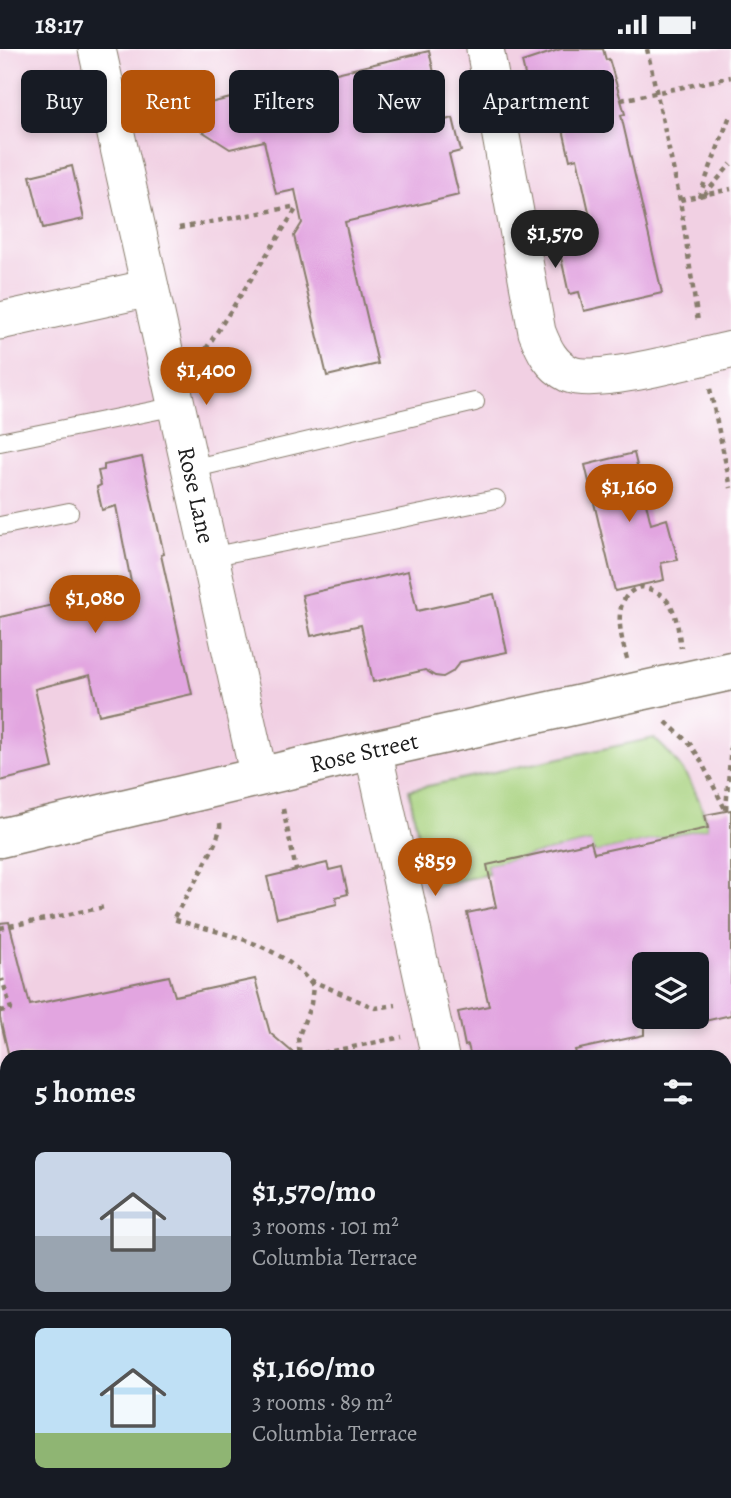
<!DOCTYPE html>
<html lang="en">
<head>
<meta charset="utf-8">
<style>
  :root { --surface:#171b24; --page:#20242c; --text:#f1f3f6; --muted:#9ea1a6; --line:#363941; --accent:#b45309 }
  body { margin:0; font-family:Alegreya,serif; background:var(--page); color:var(--text); height:100vh; display:flex; flex-direction:column; font-size:26px; white-space:nowrap }
  * { box-sizing:border-box; margin:0 }
  p { font-size:23px; color:var(--muted) }
  .icon { flex:none; width:38px; height:38px; fill:none; stroke:currentColor; stroke-width:2; stroke-linecap:round; stroke-linejoin:round }
  .map { position:relative; flex:1; overflow:hidden }
  .side { position:absolute; left:0px; top:1001px; width:732px; height:448px; display:flex; flex-direction:column; background:var(--surface); border-radius:21px 21px 0 0; box-shadow:0 4px 10px #0003 }
  .side>* { flex:none }
  .banner { position:absolute; left:21px; top:21px; width:690px; height:63px; display:flex; gap:14px }
  .controls { position:absolute; left:632px; top:903px; display:grid; gap:14px }
  .controls a { display:grid; place-items:center; width:77px; height:77px; border-radius:10px; background:var(--surface); box-shadow:0 4px 10px #0003; font-size:35px }
  .price { position:absolute; translate:-50% -60px; padding:0 16px; border-radius:24px; background:var(--accent); color:#fff; font-size:23px; line-height:46px; filter:drop-shadow(0 2px 4px #0008) }
  .price::after { content:''; position:absolute; left:50%; top:42px; width:21px; height:16px; margin-left:-10px; background:inherit; clip-path:polygon(0 0,100% 0,50% 100%) }
  .price.current { background:#222; color:#fff }
  ul { padding:0; list-style:none }
  li { display:flex; align-items:center; gap:21px; height:175px; padding:0 35px }
  li+li { border-top:2px solid var(--line) }
  li span { display:grid; place-items:center; flex:none; width:196px; height:140px; border-radius:10px; color:#555 }
  li>.icon { margin-inline-start:auto }
  span .icon { width:84px; height:84px; fill:#fffc; stroke-width:1 }
  li b { font-size:30px }
  h2 { display:flex; justify-content:space-between; align-items:center; height:84px; padding:0 35px; font-size:30px }
  .tag { padding:0 24px; border-radius:10px; background:var(--surface); box-shadow:0 4px 10px #0003; font-size:24px; line-height:63px }
  .tag.current { background:var(--accent); color:#fff }
  .status { display:flex; justify-content:space-between; align-items:center; height:49px; padding:0 35px; background:var(--surface); direction:ltr }
  .status svg { height:19px; fill:currentColor }
  .map>svg:first-child { display:block }
  .built { fill:#f1d0e3; fill-rule:evenodd }
  .grass { fill:#a8d27f; stroke:#62774e; stroke-width:2 }
  .building { fill:#e2a5e0 }
  .lines { fill:none; stroke-linecap:round; stroke-linejoin:round }
  .lane-casing { stroke:#877c6c; stroke-width:20 }
  .street-casing { stroke:#877c6c; stroke-width:39 }
  .secondary-casing { stroke:#877c6c; stroke-width:41 }
  .path { stroke:#877c6c; stroke-width:4.5; stroke-dasharray:5 5; stroke-linecap:butt }
  .lane { stroke:#fff; stroke-width:18 }
  .street { stroke:#fff; stroke-width:37 }
  .secondary { stroke:#fff; stroke-width:38 }
  .labels { text-anchor:middle; stroke-width:5; stroke-linejoin:round; paint-order:stroke }
  .street-label { font-size:24px; fill:#1c1c1c; stroke:#fff }
</style>
</head>
<body>
<div class="status"><b>18:17</b><svg viewBox="0 0 49 12"><path d="M0 12V9h3v3zM5 12V6h3v6zM10 12V3h3v9zM15 12V0h3v12zM26 1h20v11H26zM47 4h2v5h-2z"/></svg></div>
<div class="map">
<svg width="731" height="1449" viewBox="0 0 731 1449">
  <rect width="100%" height="100%" fill="#fff"/>
  <filter id="ink" filterUnits="userSpaceOnUse"><feTurbulence type="fractalNoise" baseFrequency=".0143" numOctaves="2"/><feDisplacementMap in="SourceGraphic" scale="14" xChannelSelector="R" yChannelSelector="G"/><feConvolveMatrix kernelMatrix="1 2 1 2 8 2 1 2 1" color-interpolation-filters="sRGB"/></filter>
  <filter id="wash" filterUnits="userSpaceOnUse"><feTurbulence type="fractalNoise" baseFrequency=".00686" numOctaves="4" result="noise"/><feDisplacementMap in="SourceGraphic" scale="28" xChannelSelector="R" yChannelSelector="G"/><feGaussianBlur stdDeviation="1.57" result="paint"/><feColorMatrix in="noise" values="0 0 0 0 0 0 0 0 0 0 0 0 0 0 0 0 0 1.4 0 .05"/><feComposite in="paint" operator="in"/></filter>
  <g filter="url(#wash)">
    <rect width="100%" height="100%" fill="#f2dbbb"/>
    <path class="built" d="M 0,0 L 731,0 L 731,1449 L 0,1449 ZM 644,915 L 696,915 L 696,968 L 644,968 ZM 7,1008 L 724,1008 L 724,1442 L 7,1442 Z"/>
    <g class="grass">
      <path d="M 654,689 C 683,716 698,740 708,779 L 594,804 L 590,793 L 487,816 L 489,825 L 428,838 L 409,741 Z"/>
      <path d="M 724,1317 L 731,1357 L 731,1436 L 725,1437 Z"/>
      <path d="M 7,1404 L 7,1442 L 175,1442 L 177,1449 L 0,1449 L 0,1414 Z"/>
      <path d="M 204,1442 L 512,1442 L 518,1449 L 205,1449 Z"/>
      <path d="M 596,1442 L 704,1442 L 671,1449 L 598,1449 Z"/>
    </g>
    <g id="blocks">
      <g class="building">
        <path d="M 561,0 L 603,0 L 606,11 L 609,10 L 625,65 L 621,66 L 662,244 L 584,262 L 579,243 L 569,245 L 558,195 L 594,185 L 577,109 L 570,111 L 554,41 L 530,47 L 522,13 Z"/>
        <path d="M 429,2 L 445,71 L 453,69 L 461,102 L 449,105 L 459,146 L 345,173 L 378,315 L 327,327 L 294,187 L 302,174 L 295,141 L 276,145 L 264,92 L 230,100 L 197,79 L 193,58 Z"/>
        <path d="M 72,117 L 84,170 L 43,179 L 30,127 Z"/>
        <path d="M 634,404 L 651,475 L 667,470 L 678,511 L 661,514 L 664,531 L 615,542 L 585,416 Z"/>
        <path d="M 142,408 L 164,505 L 161,506 L 192,645 L 99,666 L 90,626 L 35,640 L 53,719 L 0,732 L 0,568 L 132,538 L 116,457 L 102,461 L 97,438 L 101,436 L 98,422 L 104,421 L 104,416 Z"/>
        <path d="M 408,522 L 417,562 L 494,545 L 507,603 L 460,613 L 452,623 L 443,628 L 435,627 L 425,621 L 373,633 L 361,576 L 311,587 L 302,546 Z"/>
        <path d="M 731,761 L 731,966 L 696,974 L 696,915 L 644,915 L 644,986 L 575,1001 L 577,1008 L 471,1008 L 468,996 L 465,997 L 458,963 L 489,957 L 467,864 L 496,858 L 487,816 L 591,793 L 594,804 L 708,779 L 705,766 Z"/>
        <path d="M 327,814 L 329,821 L 342,818 L 348,845 L 336,848 L 337,855 L 277,869 L 267,828 Z"/>
        <path d="M 9,873 L 30,956 L 169,927 L 175,947 L 255,930 L 270,984 L 298,1008 L 9,1008 L 0,969 L 0,874 Z"/>
      </g>
    </g>
  </g>
  <g filter="url(#ink)">
    <use href="#blocks" fill-opacity="0" stroke="#877c6c" stroke-width="2"/>
    <g class="lines">
      <g class="lane-casing">
        <g id="lane">
          <path d="M 0,393 L 177,357"/>
          <path d="M 191,420 L 475,353"/>
          <path d="M 0,477 L 69,463"/>
          <path d="M 210,508 L 496,450"/>
        </g>
      </g>
      <g class="street-casing">
        <g id="street">
          <path id="s1" d="M 97,0 L 259,728"/>
          <path d="M 485,0 L 537,283 C 544,301 551,316 569,325 C 597,337 698,308 731,301"/>
          <path d="M 0,272 L 150,239"/>
          <path d="M 373,701 L 440,1008"/>
          <path d="M 551,1442 L 556,1449"/>
        </g>
      </g>
      <g class="secondary-casing">
        <g id="secondary">
          <path id="s2" d="M 0,789 L 373,701 L 731,622"/>
        </g>
      </g>
      <g class="path">
        <path d="M 647,0 L 680,151 L 698,273"/>
        <path d="M 621,51 L 731,28"/>
        <path d="M 704,146 L 731,115"/>
        <path d="M 699,148 L 731,64"/>
        <path d="M 680,151 L 731,140"/>
        <path d="M 179,179 L 297,157"/>
        <path d="M 206,300 L 298,157"/>
        <path d="M 710,340 L 731,439"/>
        <path d="M 627,610 C 621,588 609,547 641,538 C 676,545 676,568 681,599"/>
        <path d="M 666,673 L 690,695 L 699,708 L 726,762"/>
        <path d="M 283,760 L 296,821"/>
        <path d="M 726,761 L 731,695"/>
        <path d="M 220,774 C 223,790 183,852 173,870 C 224,886 279,892 313,937 L 311,955 L 298,989 L 300,1008"/>
        <path d="M 0,879 L 105,858"/>
        <path d="M 310,931 L 375,959 L 396,956"/>
        <path d="M 0,962 L 11,960 L 2,930"/>
        <path d="M 303,1008 L 402,988"/>
        <path d="M 724,1183 L 731,1175"/>
        <path d="M 0,1381 L 7,1385"/>
        <path d="M 0,1402 L 7,1391"/>
        <path d="M 190,1442 L 192,1449"/>
        <path d="M 720,1449 L 731,1447"/>
      </g>
      <use href="#lane" class="lane"/>
      <use href="#street" class="street"/>
      <use href="#secondary" class="secondary"/>
    </g>
  </g>
  <g class="labels">
    <g class="street-label">
      <text dy="8" stroke="none"><textPath href="#s1" startOffset="457">Rose Lane</textPath></text>
      <text dy="8" stroke="none"><textPath href="#s2" startOffset="374">Rose Street</textPath></text>
    </g>
  </g>
</svg>
<div class="controls">
<a><svg class="icon" aria-label="layers" viewBox="0 0 24 24"><path d="M12 4l9 5-9 5-9-5zM3 14l9 5 9-5"/></svg></a>
</div>
<b class="price current" style="left:555px;top:221px">$1,570</b>
<b class="price" style="left:206px;top:358px">$1,400</b>
<b class="price" style="left:629px;top:475px">$1,160</b>
<b class="price" style="left:95px;top:586px">$1,080</b>
<b class="price" style="left:435px;top:849px">$859</b>
<div class="banner">
<a class="tag">Buy</a>
<a class="tag current">Rent</a>
<a class="tag">Filters</a>
<a class="tag">New</a>
<a class="tag">Apartment</a>
</div>
<section class="side">
<h2>5 homes<svg class="icon" aria-label="filters" viewBox="0 0 24 24"><path d="M4 7h16M4 17h16"/><circle cx="9" cy="7" r="2"/><circle cx="15" cy="17" r="2"/></svg></h2>
<ul>
<li><span style="background:linear-gradient(#c9d6e8 60%,#9aa5b1 0)"><svg class="icon" aria-label="home" viewBox="0 0 24 24"><path d="M3 11l9-7 9 7M6 9v11h12V9"/></svg></span><div><b>$1,570/mo</b><p>3 rooms · 101 m²</p><p>Columbia Terrace</p></div></li>
<li><span style="background:linear-gradient(#bfe0f5 75%,#8fb573 0)"><svg class="icon" aria-label="home" viewBox="0 0 24 24"><path d="M3 11l9-7 9 7M6 9v11h12V9"/></svg></span><div><b>$1,160/mo</b><p>3 rooms · 89 m²</p><p>Columbia Terrace</p></div></li>
</ul>
</section>
</div>
</body>
</html>
